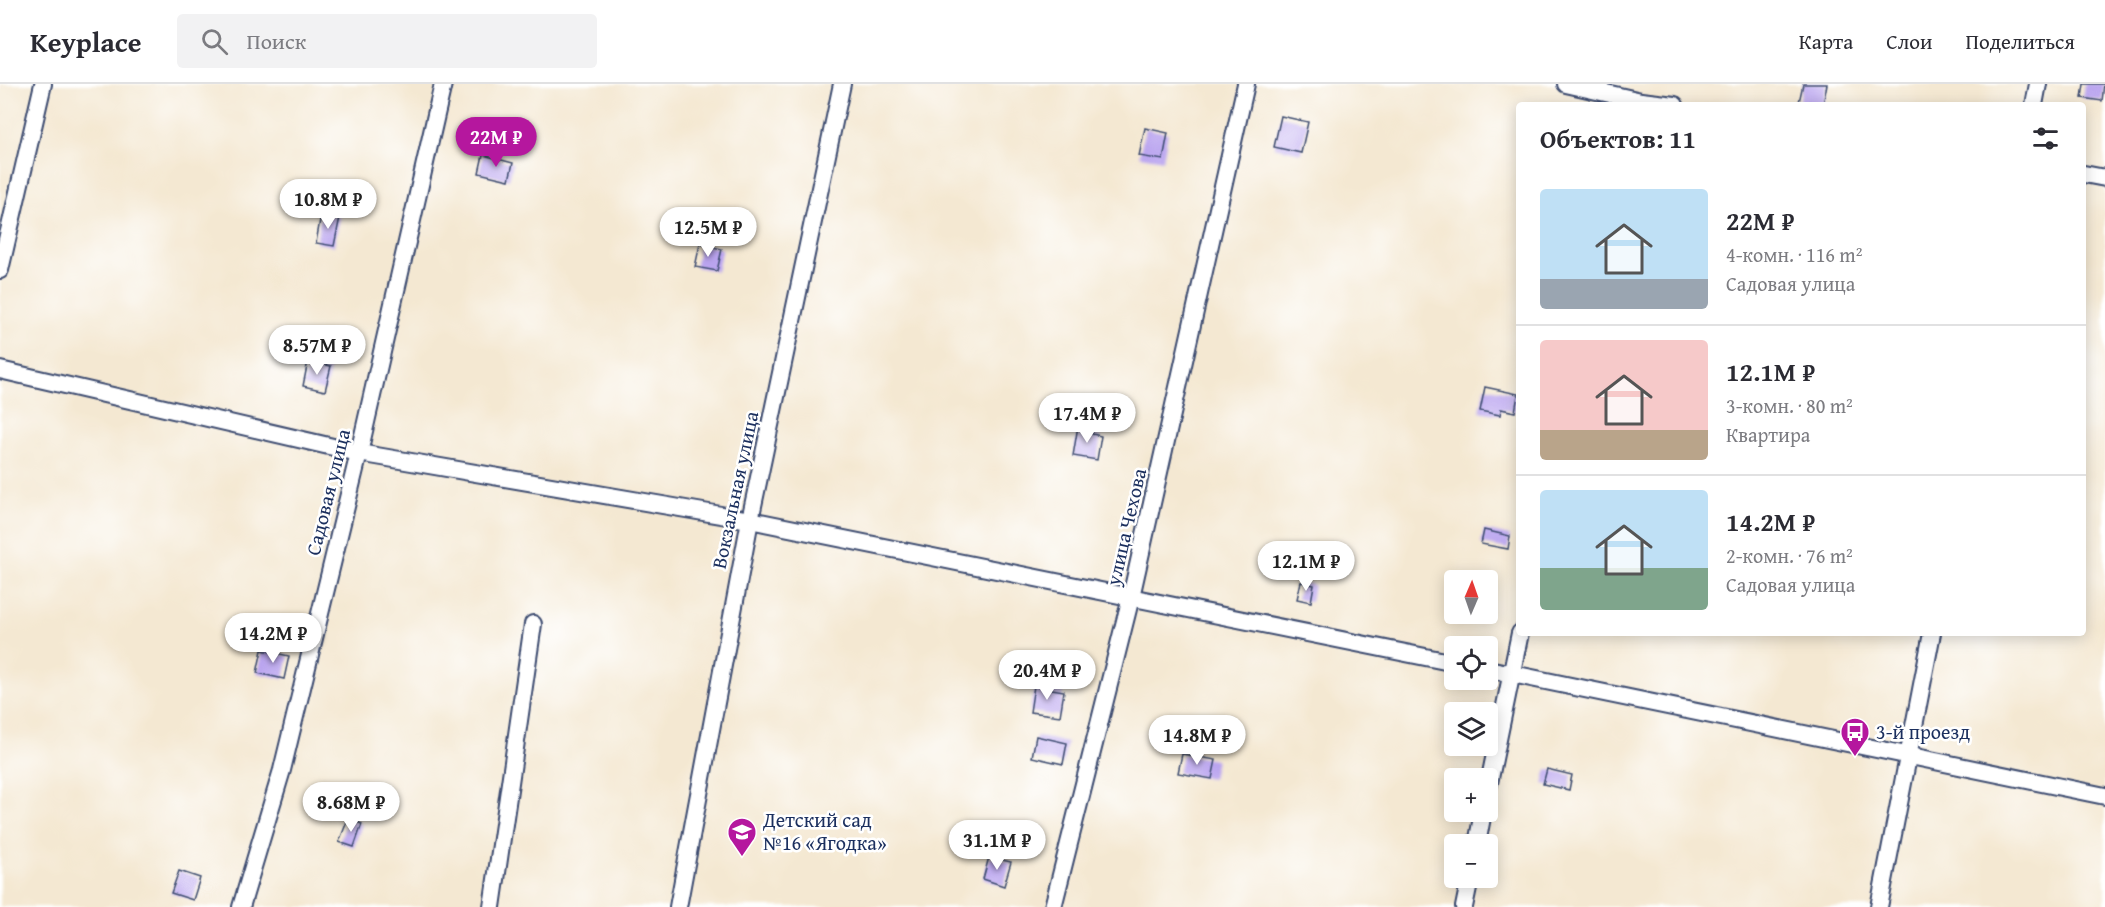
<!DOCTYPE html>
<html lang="ru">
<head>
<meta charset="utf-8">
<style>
  :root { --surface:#fff; --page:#f2f2f3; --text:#2b2b33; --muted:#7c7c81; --line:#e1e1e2; --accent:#b5179e }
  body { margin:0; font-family:"Gentium Book Plus",serif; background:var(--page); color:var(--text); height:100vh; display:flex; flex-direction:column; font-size:22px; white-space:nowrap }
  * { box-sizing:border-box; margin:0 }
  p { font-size:20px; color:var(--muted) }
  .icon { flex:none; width:33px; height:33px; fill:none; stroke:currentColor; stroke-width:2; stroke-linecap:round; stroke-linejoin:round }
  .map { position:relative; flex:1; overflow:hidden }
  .panel { position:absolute; left:1516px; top:18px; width:570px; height:534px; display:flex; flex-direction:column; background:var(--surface); border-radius:6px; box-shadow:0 3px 15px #0003 }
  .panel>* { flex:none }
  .needle { width:39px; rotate:2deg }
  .fabs { position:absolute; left:1444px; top:486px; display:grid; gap:12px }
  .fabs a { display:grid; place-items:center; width:54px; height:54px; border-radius:6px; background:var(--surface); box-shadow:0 3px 15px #0003; font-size:30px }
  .price { position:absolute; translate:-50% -51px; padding:0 14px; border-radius:21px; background:#fff; color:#222; font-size:20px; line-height:39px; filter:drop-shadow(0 2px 3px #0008) }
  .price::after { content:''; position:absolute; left:50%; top:36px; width:18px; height:14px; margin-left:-9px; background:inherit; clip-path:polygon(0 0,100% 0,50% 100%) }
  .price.selected { background:var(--accent); color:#fff }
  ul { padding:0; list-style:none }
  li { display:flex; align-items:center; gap:18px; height:150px; padding:0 24px }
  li+li { border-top:2px solid var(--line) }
  li span { display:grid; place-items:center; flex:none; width:168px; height:120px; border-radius:6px; color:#555 }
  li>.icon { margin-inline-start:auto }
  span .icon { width:72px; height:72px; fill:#fffc; stroke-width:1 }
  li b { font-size:26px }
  h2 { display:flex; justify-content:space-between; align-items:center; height:72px; padding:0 24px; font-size:26px }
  header { display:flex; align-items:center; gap:36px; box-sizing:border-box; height:84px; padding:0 30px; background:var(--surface); border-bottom:2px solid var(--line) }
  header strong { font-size:28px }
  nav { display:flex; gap:33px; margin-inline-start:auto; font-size:21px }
  .search { width:420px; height:54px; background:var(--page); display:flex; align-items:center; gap:15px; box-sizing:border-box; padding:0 21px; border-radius:6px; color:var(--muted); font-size:22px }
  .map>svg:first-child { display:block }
  .building { fill:#baa4ef }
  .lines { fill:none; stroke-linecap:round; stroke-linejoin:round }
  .minor-casing { stroke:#3c4b6f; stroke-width:20 }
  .minor { stroke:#fff; stroke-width:16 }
  .labels { text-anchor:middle; stroke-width:5; stroke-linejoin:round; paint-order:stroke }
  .street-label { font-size:20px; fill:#1b2f5e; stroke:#fff }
  .poi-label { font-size:20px; fill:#1b2f5e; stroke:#fff; text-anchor:start }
</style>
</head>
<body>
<header>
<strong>Keyplace</strong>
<div class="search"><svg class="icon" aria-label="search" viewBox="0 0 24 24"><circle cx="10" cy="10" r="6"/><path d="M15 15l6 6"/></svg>Поиск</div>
<nav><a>Карта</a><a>Слои</a><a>Поделиться</a></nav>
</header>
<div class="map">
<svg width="2105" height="823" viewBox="0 0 2105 823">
  <rect width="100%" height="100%" fill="#fff"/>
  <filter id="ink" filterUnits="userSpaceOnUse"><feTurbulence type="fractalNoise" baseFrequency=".0167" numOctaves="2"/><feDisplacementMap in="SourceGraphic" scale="12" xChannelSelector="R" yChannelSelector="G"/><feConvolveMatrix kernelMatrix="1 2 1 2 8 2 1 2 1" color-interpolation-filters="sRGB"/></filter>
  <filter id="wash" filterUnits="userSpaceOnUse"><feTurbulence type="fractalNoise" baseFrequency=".008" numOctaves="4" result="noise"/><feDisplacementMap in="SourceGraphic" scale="24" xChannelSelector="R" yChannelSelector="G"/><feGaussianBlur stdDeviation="1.35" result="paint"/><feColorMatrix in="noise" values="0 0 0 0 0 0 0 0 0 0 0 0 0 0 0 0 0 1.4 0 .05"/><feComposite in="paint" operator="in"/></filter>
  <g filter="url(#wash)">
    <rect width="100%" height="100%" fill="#f4e8d2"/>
    <g id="blocks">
      <g class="building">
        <path d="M 1803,0 L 1827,0 L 1823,21 L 1799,18 Z"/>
        <path d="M 2084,0 L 2104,0 L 2102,17 L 2082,14 Z"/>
        <path d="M 1281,32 L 1308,38 L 1301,69 L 1274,63 Z"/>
        <path d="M 1145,44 L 1168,49 L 1163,76 L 1139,72 Z"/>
        <path d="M 483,71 L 513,79 L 509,96 L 479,89 Z"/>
        <path d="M 321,130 L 340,133 L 334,162 L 316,159 Z"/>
        <path d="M 700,160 L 722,165 L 717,187 L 695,183 Z"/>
        <path d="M 308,277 L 331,282 L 325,307 L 303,302 Z"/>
        <path d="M 1485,303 L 1518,310 L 1515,328 L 1501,325 L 1500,331 L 1480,327 Z"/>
        <path d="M 1078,342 L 1093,345 L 1092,350 L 1101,352 L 1097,376 L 1073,372 Z"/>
        <path d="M 1484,446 L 1510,452 L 1508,465 L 1481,460 Z"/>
        <path d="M 1301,498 L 1314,501 L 1311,518 L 1297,515 Z"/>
        <path d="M 262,566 L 289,572 L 284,595 L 257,589 Z"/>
        <path d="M 1034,602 L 1064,607 L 1060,632 L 1030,628 Z"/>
        <path d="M 1036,652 L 1067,659 L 1063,680 L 1032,673 Z"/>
        <path d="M 1182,670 L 1216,676 L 1212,695 L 1178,689 Z"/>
        <path d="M 1547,685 L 1572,691 L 1569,706 L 1543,700 Z"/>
        <path d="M 348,735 L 362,740 L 354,763 L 339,758 Z"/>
        <path d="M 989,773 L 1011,778 L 1004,802 L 983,795 Z"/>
        <path d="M 179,787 L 200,794 L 193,816 L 171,809 Z"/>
      </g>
    </g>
  </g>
  <g filter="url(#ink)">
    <use href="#blocks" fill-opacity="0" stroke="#3c4b6f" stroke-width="1.5"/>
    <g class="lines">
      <g class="minor-casing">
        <g id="minor">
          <path d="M 1566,0 L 1641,17 L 1675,21"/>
          <path d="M 2034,21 L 2038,0"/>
          <path d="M 2084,90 L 2105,94"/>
          <path d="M 0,186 L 43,0"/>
          <path d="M 0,286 L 359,369 L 750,436 L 1455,579"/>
          <path d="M 1488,585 L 2105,712"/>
          <path d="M 1488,704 L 1520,549"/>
          <path d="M 1477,760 L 1483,728"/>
          <path d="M 241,823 L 282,686 L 359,369 L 443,0"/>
          <path d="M 492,823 L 533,540"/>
          <path d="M 678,823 L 750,436 L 842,0"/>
          <path d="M 1053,823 L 1131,513 L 1246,0"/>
          <path d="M 1464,823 L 1470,794"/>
          <path d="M 1879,823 L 1932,549"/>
        </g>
      </g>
      <use href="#minor" class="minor"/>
    </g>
  </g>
  <defs>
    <g id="bus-pin" transform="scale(1.5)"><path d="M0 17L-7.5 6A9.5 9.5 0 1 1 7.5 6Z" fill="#b5179e" stroke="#fff"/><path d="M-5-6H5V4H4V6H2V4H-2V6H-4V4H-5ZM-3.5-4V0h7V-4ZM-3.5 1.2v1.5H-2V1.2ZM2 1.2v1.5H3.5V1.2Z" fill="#fff"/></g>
    <g id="school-pin" transform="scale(1.5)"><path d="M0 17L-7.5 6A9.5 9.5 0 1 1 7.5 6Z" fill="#b5179e" stroke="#fff"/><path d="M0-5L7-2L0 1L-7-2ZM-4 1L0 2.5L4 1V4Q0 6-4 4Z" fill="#fff"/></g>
  </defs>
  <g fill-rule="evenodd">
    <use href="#bus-pin" x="1855" y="648"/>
    <use href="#school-pin" x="742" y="748"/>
  </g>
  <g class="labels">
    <g class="street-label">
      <text transform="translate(735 406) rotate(-78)" y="7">Вокзальная улица</text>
      <text transform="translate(328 408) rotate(-76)" y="7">Садовая улица</text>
      <text transform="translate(1126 443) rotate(-77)" y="7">улица Чехова</text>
    </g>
    <g class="poi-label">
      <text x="1876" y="655">3-й проезд</text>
      <text x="763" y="743">Детский сад<tspan x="763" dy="23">№16 «Ягодка»</tspan></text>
    </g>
  </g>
</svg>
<div class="fabs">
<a><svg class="needle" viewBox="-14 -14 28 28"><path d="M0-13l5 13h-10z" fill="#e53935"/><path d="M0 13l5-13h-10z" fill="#7c7c81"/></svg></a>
<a><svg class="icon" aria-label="locate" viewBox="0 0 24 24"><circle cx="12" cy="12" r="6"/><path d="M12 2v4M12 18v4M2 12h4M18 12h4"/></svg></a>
<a><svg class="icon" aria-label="layers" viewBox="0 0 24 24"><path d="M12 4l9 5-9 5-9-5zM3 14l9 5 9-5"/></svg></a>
<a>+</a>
<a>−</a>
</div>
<b class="price selected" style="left:496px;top:84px">22M ₽</b>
<b class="price" style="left:328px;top:146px">10.8M ₽</b>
<b class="price" style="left:708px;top:174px">12.5M ₽</b>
<b class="price" style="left:317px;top:292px">8.57M ₽</b>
<b class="price" style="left:1087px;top:360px">17.4M ₽</b>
<b class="price" style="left:1306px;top:508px">12.1M ₽</b>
<b class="price" style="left:273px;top:580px">14.2M ₽</b>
<b class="price" style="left:1047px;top:617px">20.4M ₽</b>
<b class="price" style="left:1197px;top:682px">14.8M ₽</b>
<b class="price" style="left:351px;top:749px">8.68M ₽</b>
<b class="price" style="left:997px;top:787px">31.1M ₽</b>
<section class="panel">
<h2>Объектов: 11<svg class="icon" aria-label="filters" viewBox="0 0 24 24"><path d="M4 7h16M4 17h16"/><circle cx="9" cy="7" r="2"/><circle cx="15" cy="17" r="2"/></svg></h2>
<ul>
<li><span style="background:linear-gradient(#bfe0f5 75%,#9aa5b1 0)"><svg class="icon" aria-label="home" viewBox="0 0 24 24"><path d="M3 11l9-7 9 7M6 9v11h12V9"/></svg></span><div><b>22M ₽</b><p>4-комн. · 116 m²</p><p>Садовая улица</p></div></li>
<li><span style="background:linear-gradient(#f6c9c9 75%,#b9a48a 0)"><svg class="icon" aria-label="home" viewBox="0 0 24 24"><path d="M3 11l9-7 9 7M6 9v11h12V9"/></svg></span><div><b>12.1M ₽</b><p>3-комн. · 80 m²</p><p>Квартира</p></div></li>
<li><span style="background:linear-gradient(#bfe0f5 65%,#7fa58c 0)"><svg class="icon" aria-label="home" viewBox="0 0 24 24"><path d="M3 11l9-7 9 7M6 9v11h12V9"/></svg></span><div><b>14.2M ₽</b><p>2-комн. · 76 m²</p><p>Садовая улица</p></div></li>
</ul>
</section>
</div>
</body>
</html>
